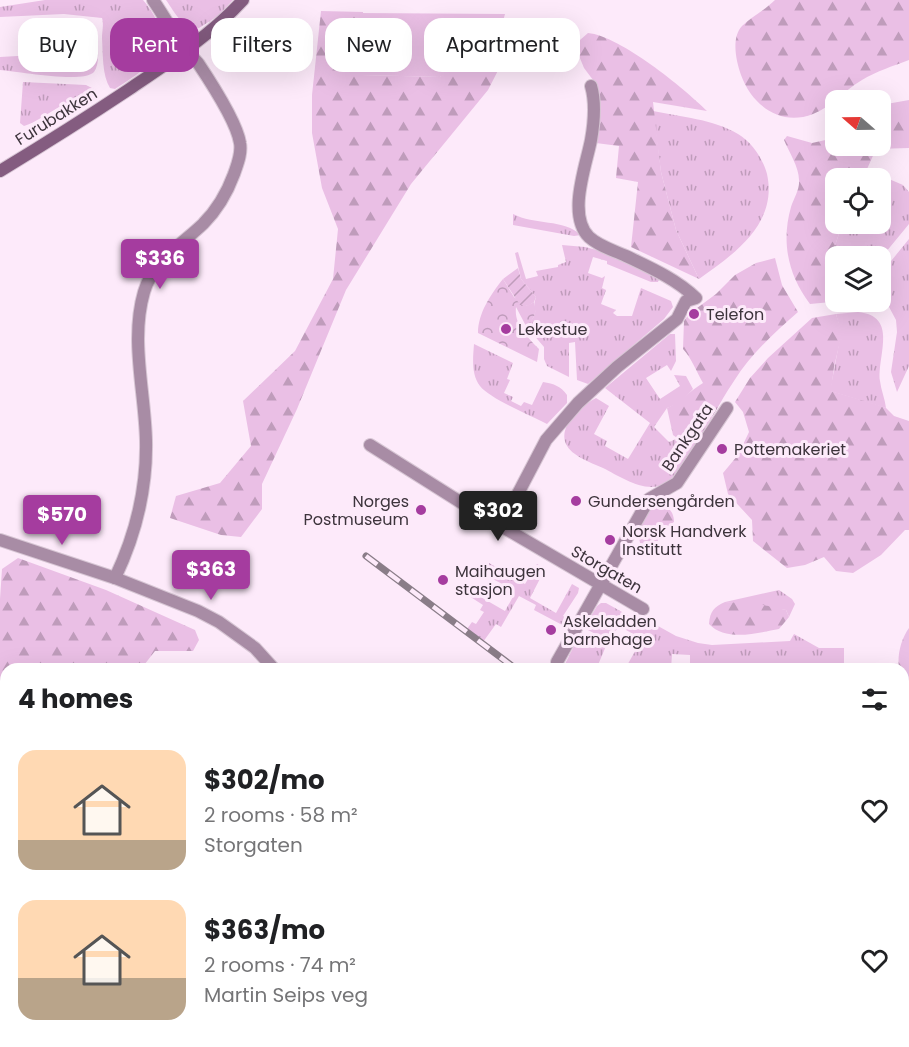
<!DOCTYPE html>
<html lang="en">
<head>
<meta charset="utf-8">
<style>
  :root { --surface:#fff; --page:#f2f2f2; --text:#202124; --muted:#757577; --accent:#a53c9f }
  body { margin:0; font-family:Poppins,sans-serif; background:var(--page); color:var(--text); height:100vh; display:flex; flex-direction:column; font-size:22px; white-space:nowrap }
  * { box-sizing:border-box; margin:0 }
  p { font-size:20px; color:var(--muted) }
  .icon { flex:none; width:33px; height:33px; fill:none; stroke:currentColor; stroke-width:2; stroke-linecap:round; stroke-linejoin:round }
  .map { position:relative; flex:1; overflow:hidden }
  .side { position:absolute; left:0px; top:663px; width:909px; height:384px; display:flex; flex-direction:column; background:var(--surface); border-radius:18px 18px 0 0; box-shadow:0 6px 24px #0002 }
  .side>* { flex:none }
  .hud { position:absolute; left:18px; top:18px; width:600px; height:54px; display:flex; gap:12px }
  .needle { width:39px; rotate:290deg }
  .controls { position:absolute; left:825px; top:90px; display:grid; gap:12px }
  .controls a { display:grid; place-items:center; width:66px; height:66px; border-radius:12px; background:var(--surface); box-shadow:0 6px 24px #0002; font-size:30px }
  .price { position:absolute; translate:-50% -51px; padding:0 14px; border-radius:6px; background:var(--accent); color:#fff; font-size:20px; line-height:39px; filter:drop-shadow(0 2px 3px #0008) }
  .price::after { content:''; position:absolute; left:50%; top:36px; width:18px; height:14px; margin-left:-9px; background:inherit; clip-path:polygon(0 0,100% 0,50% 100%) }
  .price.on { background:#222; color:#fff }
  ul { padding:0; list-style:none }
  li { display:flex; align-items:center; gap:18px; height:150px; padding:0 18px }
  li span { display:grid; place-items:center; flex:none; width:168px; height:120px; border-radius:18px; color:#555 }
  li>.icon { margin-inline-start:auto }
  span .icon { width:72px; height:72px; fill:#fffc; stroke-width:1 }
  li b { font-size:26px }
  h2 { display:flex; justify-content:space-between; align-items:center; height:72px; padding:0 18px; font-size:26px }
  .tag { padding:0 21px; border-radius:18px; background:var(--surface); box-shadow:0 6px 24px #0002; font-size:21px; line-height:54px }
  .tag.on { background:var(--accent); color:#fff }
  .map>svg:first-child { display:block }
  .grass { fill:url(#grass-tufts) }
  .forest { fill:url(#forest-firs) }
  .park { fill:url(#park-crowns) }
  .garden { fill:url(#garden-furrows) }
  .pitch { fill:#eabfe5 }
  .lines { fill:none; stroke-linecap:round; stroke-linejoin:round }
  .street-casing { stroke:#d7c6d4; stroke-width:14 }
  .secondary-casing { stroke:#d7c6d4; stroke-width:14 }
  .street { stroke:#a88ca5; stroke-width:12 }
  .secondary { stroke:#845c80; stroke-width:12 }
  .rail-casing { stroke:#8a7d88; stroke-width:7 }
  .rail { stroke:#fdeafa; stroke-width:4.5; stroke-dasharray:14; stroke-linecap:butt }
  .poi-dot { fill:#a53c9f; stroke:#fdeafa; stroke-width:2 }
  .labels { text-anchor:middle; stroke-width:6; stroke-linejoin:round; paint-order:stroke }
  .street-label { font-size:16px; fill:#3d343c; stroke:#fdeafa }
  .poi-label { font-size:16px; fill:#3d343c; stroke:#fdeafa; text-anchor:start }
</style>
</head>
<body>
<div class="map">
<svg width="909" height="1047" viewBox="0 0 909 1047">
  <defs>
    <pattern id="grass-tufts" width="24" height="20" patternUnits="userSpaceOnUse" patternTransform="scale(1.5)"><rect width="24" height="20" fill="#eabfe5"/><path d="M3 7l-1-3M5 7V3M7 7l1-3M15 17l-1-3M17 17v-4M19 17l1-3" fill="none" stroke="#bf9cbb"/></pattern>
    <pattern id="forest-firs" width="22" height="20" patternUnits="userSpaceOnUse" patternTransform="scale(1.5)"><rect width="22" height="20" fill="#eabfe5"/><path d="M5 1l3.5 6h-7zM16 11l3.5 6h-7z" fill="#bf9cbb"/></pattern>
    <pattern id="park-crowns" width="20" height="18" patternUnits="userSpaceOnUse" patternTransform="scale(1.5)"><rect width="20" height="18" fill="#eabfe5"/><path d="M2 6a3 3 0 1 1 6 0M12 15a3 3 0 1 1 6 0" fill="none" stroke="#bf9cbb"/></pattern>
    <pattern id="garden-furrows" width="10" height="10" patternUnits="userSpaceOnUse" patternTransform="scale(1.5)"><rect width="10" height="10" fill="#eabfe5"/><path d="M-1 1l2-2M0 10L10 0M9 11l2-2" fill="none" stroke="#bf9cbb"/></pattern>
  </defs>
  <rect width="100%" height="100%" fill="#fdeafa"/>
  <g class="grass">
    <path d="M 45,0 L 143,0 C 180,44 154,65 115,89 L 110,88 C 102,75 103,54 102,38 C 102,31 104,25 102,18 L 64,14 L 0,17 L 0,7 Z"/>
    <path d="M 166,0 L 233,0 L 218,16 L 199,28 C 180,26 176,14 166,0 Z"/>
    <path d="M 92,38 L 97,39 C 98,48 100,64 94,72 C 83,84 17,71 0,70 L 0,57 L 35,55 L 37,65 L 45,65 L 46,68 L 54,68 L 55,70 L 78,69 L 78,67 L 86,67 L 86,63 L 93,63 Z"/>
    <path d="M 23,82 L 86,85 L 96,90 L 97,94 L 93,97 C 67,95 48,118 24,126 L 20,123 Z"/>
    <path d="M 653,111 C 681,117 713,119 738,134 C 752,142 763,159 767,174 C 778,224 734,254 699,279 L 676,230 L 661,172 Z"/>
    <path d="M 868,170 L 903,185 L 909,192 L 909,224 L 881,258 L 836,256 L 834,249 L 842,224 L 880,224 L 880,178 L 863,178 Z"/>
    <path d="M 513,214 C 534,225 564,219 581,235 L 574,236 L 513,225 Z"/>
    <path d="M 909,239 L 909,366 L 897,392 L 891,372 L 897,332 L 896,320 L 881,292 L 881,284 L 887,266 Z"/>
    <path d="M 562,245 L 585,247 L 601,251 L 659,279 L 658,282 L 651,282 L 607,264 L 607,261 L 593,257 L 588,273 L 602,278 L 605,276 L 602,288 L 606,290 L 601,304 L 616,310 L 613,313 L 617,316 L 632,316 L 641,288 L 671,301 L 673,307 L 664,319 L 588,384 L 577,380 L 575,342 L 569,343 L 569,377 L 547,366 L 544,359 L 544,347 L 526,326 C 542,311 531,311 536,297 L 521,279 L 515,253 L 518,252 L 526,279 L 538,276 L 536,271 L 558,267 L 558,265 L 566,262 Z"/>
    <path d="M 858,312 C 899,316 877,356 880,381 C 881,390 885,399 886,408 L 830,391 L 841,333 L 836,314 Z"/>
    <path d="M 670,334 L 675,334 L 676,361 L 671,371 L 667,365 L 646,378 L 660,399 L 680,386 L 674,375 L 686,376 L 693,389 L 680,403 L 667,408 L 654,427 L 669,442 L 678,438 L 692,449 C 684,461 675,482 659,486 C 641,491 619,476 603,468 C 594,464 583,460 575,454 C 549,435 577,408 596,398 L 609,406 L 594,434 L 607,441 L 605,446 L 628,459 L 650,423 L 605,388 Z"/>
    <path d="M 474,344 L 513,363 L 507,379 L 510,380 L 504,393 L 513,397 L 511,401 L 521,406 L 524,402 L 532,405 L 543,382 C 554,384 561,386 567,395 L 567,403 L 547,424 C 532,416 490,399 480,386 C 471,374 473,358 474,344 Z"/>
    <path d="M 489,563 L 525,584 L 537,564 L 545,569 L 530,598 L 556,613 L 572,584 L 579,588 L 578,593 L 563,616 L 572,621 L 566,627 L 534,610 L 536,605 L 519,596 L 501,627 L 496,624 L 483,642 L 467,629 L 472,622 L 476,624 L 484,612 L 480,610 L 483,605 L 469,596 L 472,592 L 505,611 L 514,595 L 506,591 L 508,587 L 489,577 L 487,580 L 481,577 Z"/>
    <path d="M 779,590 L 792,599 L 795,604 L 789,617 L 786,610 L 725,602 Z"/>
    <path d="M 601,603 L 606,603 L 631,617 L 640,616 L 676,636 L 698,643 L 712,645 L 790,641 L 794,634 L 819,648 L 844,648 L 844,669 L 690,664 L 690,655 L 672,654 L 671,669 L 625,669 L 642,639 L 619,626 L 609,641 L 584,628 L 597,606 Z"/>
    <path d="M 581,632 L 606,646 L 598,665 L 605,669 L 565,669 L 564,666 Z"/>
  </g>
  <g class="forest">
    <path d="M 775,0 L 909,0 L 909,60 C 893,66 877,71 862,80 C 845,90 831,107 813,114 C 780,127 752,105 741,75 C 736,61 731,38 742,26 C 751,17 765,10 775,0 Z"/>
    <path d="M 321,11 L 363,12 L 362,75 L 440,77 L 499,36 L 505,19 L 513,20 L 507,53 L 488,90 L 411,184 L 346,290 L 297,409 L 262,484 L 262,509 L 241,537 L 221,535 L 170,518 L 176,496 L 220,483 L 251,446 L 243,401 L 295,351 L 333,279 L 338,229 L 322,188 L 312,133 L 312,95 Z"/>
    <path d="M 588,33 C 620,36 684,88 707,111 L 653,102 L 661,172 L 676,230 L 699,279 L 631,247 L 638,182 L 616,178 L 619,146 L 596,143 L 596,84 L 584,68 L 577,51 L 580,40 Z"/>
    <path d="M 909,100 L 909,148 L 876,149 L 863,178 L 836,178 L 836,224 L 842,224 L 834,249 L 835,262 C 823,277 827,284 831,302 L 810,304 C 788,275 781,242 791,207 C 794,198 800,189 799,180 C 799,167 789,152 784,140 L 787,136 L 812,143 L 830,139 L 835,123 L 836,146 L 880,146 L 881,105 Z"/>
    <path d="M 775,258 L 782,285 L 798,312 C 774,333 751,354 734,381 C 719,403 708,427 692,449 L 673,435 L 667,408 C 682,402 689,391 703,383 C 696,371 692,359 683,349 L 684,321 L 689,314 L 716,294 L 735,275 L 756,263 Z"/>
    <path d="M 836,314 L 842,333 L 834,367 L 831,391 L 878,405 L 886,408 L 894,416 L 909,421 L 909,530 L 905,530 L 881,555 L 853,573 L 836,571 L 824,557 L 805,565 L 787,568 L 753,541 L 752,520 L 728,494 L 723,473 L 738,455 L 749,432 L 743,412 L 735,402 L 750,378 L 768,358 L 812,318 Z"/>
    <path d="M 653,504 C 665,504 674,509 674,522 C 656,534 662,532 655,549 L 650,551 L 641,546 C 635,529 644,519 653,504 Z"/>
    <path d="M 18,558 L 106,590 L 195,630 L 199,640 L 193,651 L 155,651 L 141,669 L 6,669 L 6,684 L 0,683 L 0,599 L 2,569 Z"/>
    <path d="M 725,602 L 758,604 L 786,610 L 789,617 L 779,629 C 757,633 726,642 709,624 C 710,611 714,607 725,602 Z"/>
    <path d="M 909,628 L 909,988 L 903,992 L 903,669 L 899,669 C 897,655 901,639 909,628 Z"/>
    <path d="M 6,826 L 6,956 L 0,956 L 0,830 Z"/>
    <path d="M 659,1041 L 723,1041 L 727,1047 L 660,1047 Z"/>
  </g>
  <path class="park" d="M 503,279 L 514,297 L 527,306 L 534,302 C 537,313 535,318 526,326 L 516,307 C 514,325 527,336 539,349 L 537,362 L 478,333 C 478,313 491,294 503,279 Z"/>
  <path class="garden" d="M 518,268 L 521,279 L 536,297 L 534,302 L 528,306 L 520,305 L 503,279 Z"/>
  <path class="pitch" d="M 359,13 L 505,14 L 499,36 L 479,59 L 440,77 L 361,75 Z"/>
  <g class="lines">
    <g class="street-casing">
      <g id="street">
        <path d="M 370,445 L 465,505 L 643,609"/>
        <path d="M 501,526 L 546,440 L 578,403 L 617,367 L 677,319 L 686,301 L 696,298 C 676,279 651,268 626,256 C 613,250 600,247 589,237 C 567,215 586,166 591,140 C 594,123 596,103 591,86"/>
        <path d="M 0,540 L 115,578 L 198,611 L 219,622 L 255,648 L 274,669"/>
        <path d="M 115,578 C 136,534 147,489 146,441 C 145,392 130,340 144,292 C 153,261 181,245 203,224 C 217,210 227,193 234,174 C 237,165 242,154 240,143 C 237,123 210,81 198,63 C 194,58 189,55 185,50 C 174,34 164,16 153,0"/>
        <path d="M 557,662 L 649,499 L 677,483 L 727,408"/>
        <path d="M 650,1041 L 651,1047"/>
      </g>
    </g>
    <g class="secondary-casing">
      <g id="secondary">
        <path d="M 0,171 C 43,145 86,118 128,90 C 168,63 210,36 243,0"/>
        <path d="M 0,786 L 6,786"/>
        <path d="M 743,1041 L 747,1047"/>
      </g>
    </g>
    <use href="#street" class="street"/>
    <use href="#secondary" class="secondary"/>
    <g class="rail-casing">
      <path id="rail" d="M 366,556 L 516,669"/>
    </g>
    <use href="#rail" class="rail"/>
  </g>
  <g class="poi-dot">
    <circle cx="694" cy="314" r="6"/>
    <circle cx="506" cy="329" r="6"/>
    <circle cx="722" cy="449" r="6"/>
    <circle cx="576" cy="501" r="6"/>
    <circle cx="421" cy="510" r="6"/>
    <circle cx="610" cy="540" r="6"/>
    <circle cx="443" cy="580" r="6"/>
    <circle cx="551" cy="630" r="6"/>
  </g>
  <g class="labels">
    <g class="street-label">
      <text transform="translate(56 116) rotate(-32)" y="6">Furubakken</text>
      <text transform="translate(687 437) rotate(-56)" y="6">Bankgata</text>
      <text transform="translate(607 569) rotate(30)" y="6">Storgaten</text>
    </g>
    <g class="poi-label">
      <text x="706" y="320">Telefon</text>
      <text x="518" y="335">Lekestue</text>
      <text x="734" y="455">Pottemakeriet</text>
      <text x="409" y="507" text-anchor="end">Norges<tspan x="409" dy="18">Postmuseum</tspan></text>
      <text x="588" y="507">Gundersengården</text>
      <text x="622" y="537">Norsk Handverk<tspan x="622" dy="18">Institutt</tspan></text>
      <text x="455" y="577">Maihaugen<tspan x="455" dy="18">stasjon</tspan></text>
      <text x="563" y="627">Askeladden<tspan x="563" dy="18">barnehage</tspan></text>
    </g>
  </g>
</svg>
<div class="controls">
<a><svg class="needle" viewBox="-14 -14 28 28"><path d="M0-13l5 13h-10z" fill="#e53935"/><path d="M0 13l5-13h-10z" fill="#757577"/></svg></a>
<a><svg class="icon" aria-label="locate" viewBox="0 0 24 24"><circle cx="12" cy="12" r="6"/><path d="M12 2v4M12 18v4M2 12h4M18 12h4"/></svg></a>
<a><svg class="icon" aria-label="layers" viewBox="0 0 24 24"><path d="M12 4l9 5-9 5-9-5zM3 14l9 5 9-5"/></svg></a>
</div>
<b class="price" style="left:160px;top:290px">$336</b>
<b class="price on" style="left:498px;top:542px">$302</b>
<b class="price" style="left:62px;top:546px">$570</b>
<b class="price" style="left:211px;top:601px">$363</b>
<div class="hud">
<a class="tag">Buy</a>
<a class="tag on">Rent</a>
<a class="tag">Filters</a>
<a class="tag">New</a>
<a class="tag">Apartment</a>
</div>
<section class="side">
<h2>4 homes<svg class="icon" aria-label="filters" viewBox="0 0 24 24"><path d="M4 7h16M4 17h16"/><circle cx="9" cy="7" r="2"/><circle cx="15" cy="17" r="2"/></svg></h2>
<ul>
<li><span style="background:linear-gradient(#ffd9b3 75%,#b9a48a 0)"><svg class="icon" aria-label="home" viewBox="0 0 24 24"><path d="M3 11l9-7 9 7M6 9v11h12V9"/></svg></span><div><b>$302/mo</b><p>2 rooms · 58 m²</p><p>Storgaten</p></div><svg class="icon" aria-label="heart" viewBox="0 0 24 24"><path d="M12 20l-8-8c-3-5 5-10 8-4 3-6 11-1 8 4z"/></svg></li>
<li><span style="background:linear-gradient(#ffd9b3 65%,#b9a48a 0)"><svg class="icon" aria-label="home" viewBox="0 0 24 24"><path d="M3 11l9-7 9 7M6 9v11h12V9"/></svg></span><div><b>$363/mo</b><p>2 rooms · 74 m²</p><p>Martin Seips veg</p></div><svg class="icon" aria-label="heart" viewBox="0 0 24 24"><path d="M12 20l-8-8c-3-5 5-10 8-4 3-6 11-1 8 4z"/></svg></li>
</ul>
</section>
</div>
</body>
</html>
